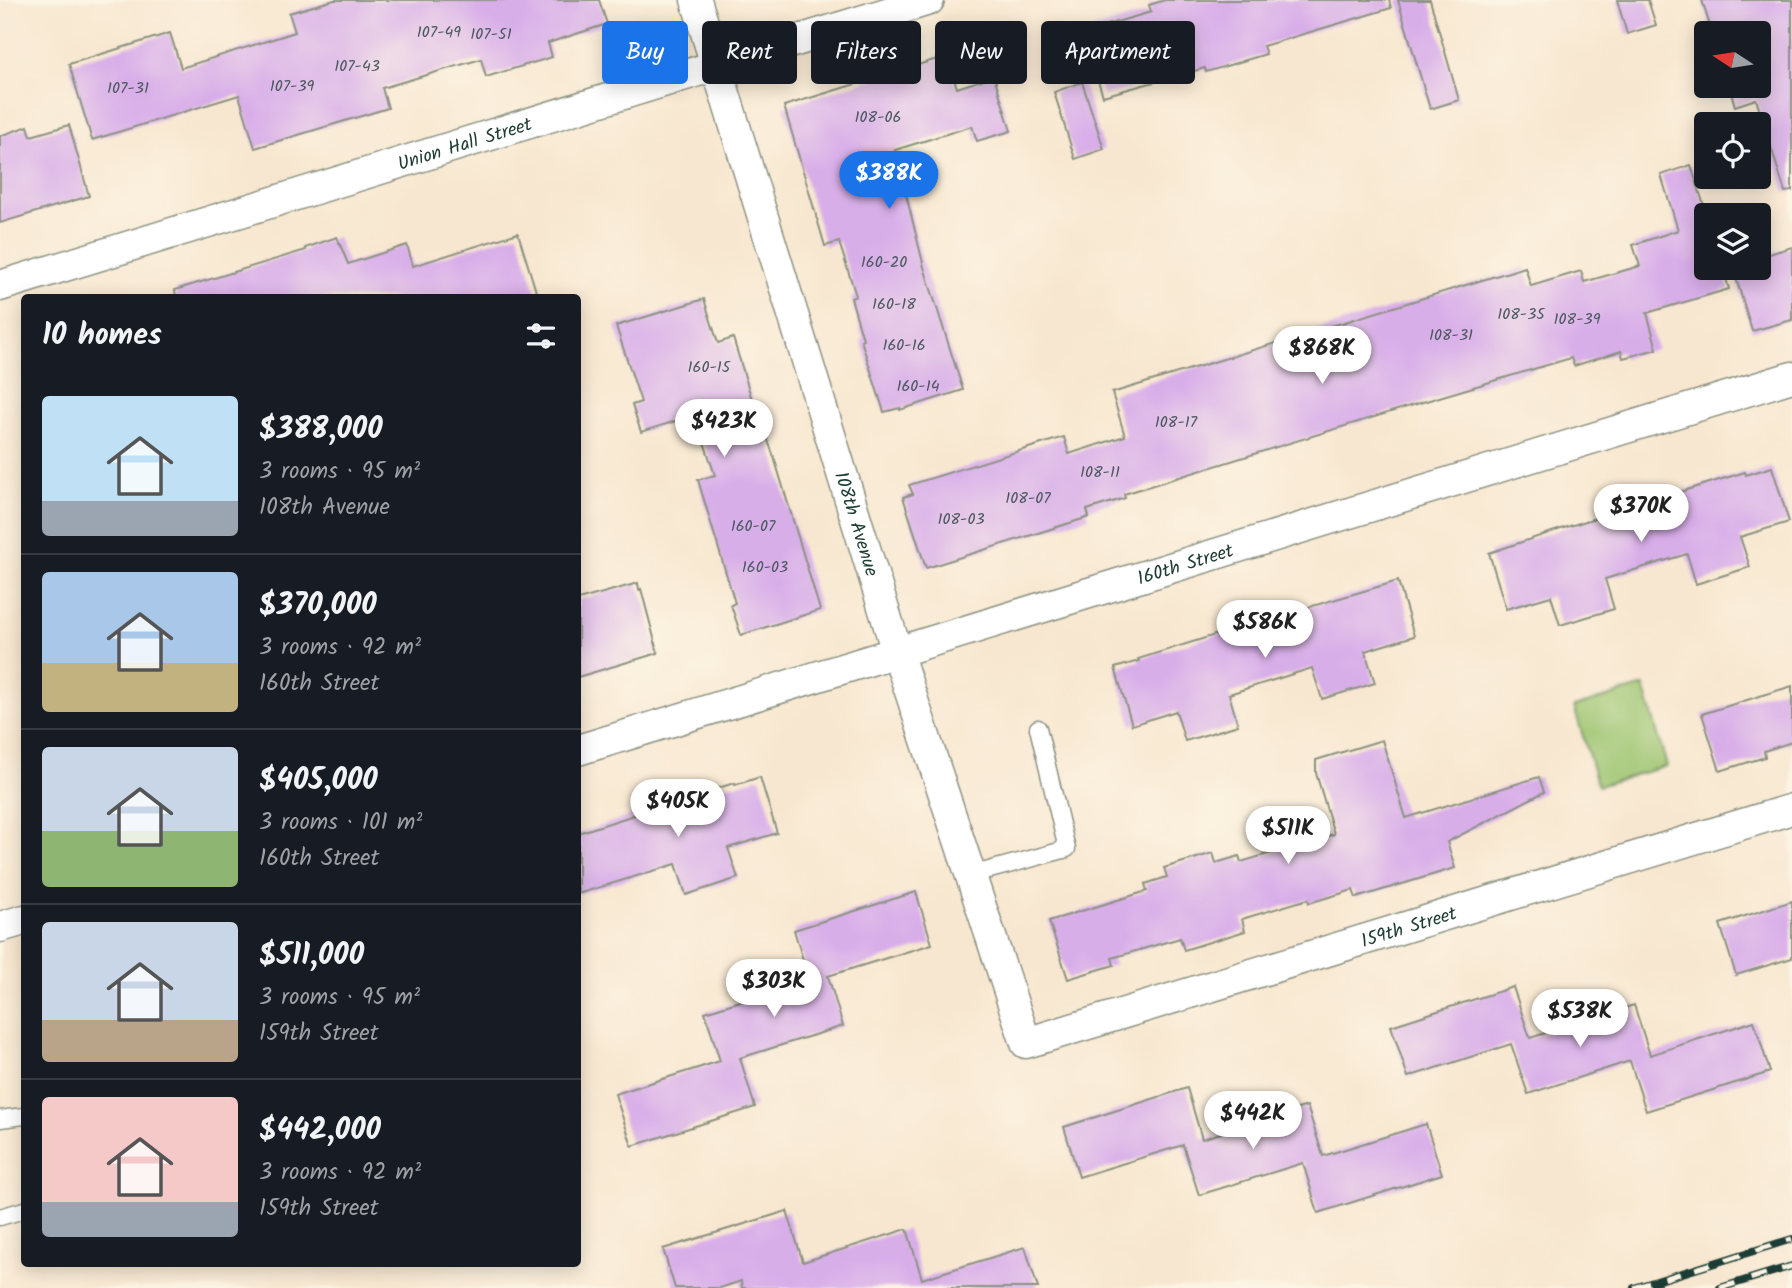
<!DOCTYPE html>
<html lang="en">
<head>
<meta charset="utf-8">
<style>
  :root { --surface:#171b24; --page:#20242c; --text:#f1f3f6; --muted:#9ea1a6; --line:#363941; --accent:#1a73e8 }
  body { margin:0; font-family:Kalam,sans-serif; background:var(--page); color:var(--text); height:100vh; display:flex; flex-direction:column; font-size:26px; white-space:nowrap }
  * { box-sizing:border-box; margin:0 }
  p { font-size:23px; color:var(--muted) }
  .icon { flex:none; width:38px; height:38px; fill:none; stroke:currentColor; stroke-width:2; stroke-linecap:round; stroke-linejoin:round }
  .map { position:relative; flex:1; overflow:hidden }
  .sheet { position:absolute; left:21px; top:294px; width:560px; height:973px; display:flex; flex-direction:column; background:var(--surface); border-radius:7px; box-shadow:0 4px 18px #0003 }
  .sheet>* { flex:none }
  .banner { position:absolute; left:602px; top:21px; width:665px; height:63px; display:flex; gap:14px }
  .needle { width:46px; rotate:282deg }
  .tools { position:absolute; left:1694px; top:21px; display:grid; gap:14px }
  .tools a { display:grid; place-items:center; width:77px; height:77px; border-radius:7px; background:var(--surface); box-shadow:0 4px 18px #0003; font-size:35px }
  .price { position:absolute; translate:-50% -60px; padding:0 16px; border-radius:24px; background:#fff; color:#222; font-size:23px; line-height:46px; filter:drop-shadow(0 2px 4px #0008) }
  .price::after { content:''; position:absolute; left:50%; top:42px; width:21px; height:16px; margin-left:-10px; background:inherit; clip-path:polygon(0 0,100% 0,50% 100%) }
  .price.active { background:var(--accent); color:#fff }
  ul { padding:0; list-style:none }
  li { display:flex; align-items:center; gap:21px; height:175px; padding:0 21px }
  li+li { border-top:2px solid var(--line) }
  li span { display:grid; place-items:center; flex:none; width:196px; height:140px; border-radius:7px; color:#555 }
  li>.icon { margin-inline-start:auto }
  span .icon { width:84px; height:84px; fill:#fffc; stroke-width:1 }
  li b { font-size:30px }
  h2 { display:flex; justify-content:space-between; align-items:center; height:84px; padding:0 21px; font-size:30px }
  .tag { padding:0 24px; border-radius:7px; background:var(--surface); box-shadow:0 4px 18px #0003; font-size:24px; line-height:63px }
  .tag.active { background:var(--accent); color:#fff }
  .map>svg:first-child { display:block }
  .green { fill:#9dc470; stroke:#5e8052; stroke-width:2 }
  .building { fill:#d8aee9 }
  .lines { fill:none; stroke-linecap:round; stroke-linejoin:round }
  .service-casing { stroke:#8c9282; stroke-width:19 }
  .minor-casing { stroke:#8c9282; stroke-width:33 }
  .service { stroke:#fff; stroke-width:16 }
  .minor { stroke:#fff; stroke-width:30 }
  .rail-casing { stroke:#1f3d34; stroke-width:8 }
  .rail { stroke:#fcf5e5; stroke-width:5; stroke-dasharray:16; stroke-linecap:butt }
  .labels { text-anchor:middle; stroke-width:6; stroke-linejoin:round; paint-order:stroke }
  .number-label { font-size:16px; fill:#4d5961 }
  .street-label { font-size:19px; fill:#1f3d34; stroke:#fcf5e5 }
</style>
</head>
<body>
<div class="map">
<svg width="1792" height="1288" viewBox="0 0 1792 1288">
  <rect width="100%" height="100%" fill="#fcf5e5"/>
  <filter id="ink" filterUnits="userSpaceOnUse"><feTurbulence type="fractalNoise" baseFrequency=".0143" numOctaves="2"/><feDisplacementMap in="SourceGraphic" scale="14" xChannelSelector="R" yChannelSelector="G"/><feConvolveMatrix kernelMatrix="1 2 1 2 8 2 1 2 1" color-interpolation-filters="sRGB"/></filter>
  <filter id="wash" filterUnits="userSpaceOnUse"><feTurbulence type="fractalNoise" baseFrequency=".00686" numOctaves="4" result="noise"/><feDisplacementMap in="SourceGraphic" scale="28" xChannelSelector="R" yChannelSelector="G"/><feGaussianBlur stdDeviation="1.57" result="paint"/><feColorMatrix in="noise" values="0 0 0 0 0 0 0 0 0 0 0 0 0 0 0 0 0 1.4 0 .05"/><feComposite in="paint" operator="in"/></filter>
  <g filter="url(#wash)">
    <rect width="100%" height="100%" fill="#f8e7d0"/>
    <path class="green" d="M 1644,686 L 1667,766 L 1598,786 L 1574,707 Z"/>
    <g id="blocks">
      <g class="building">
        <path d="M 334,0 L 599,0 L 607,24 L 548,43 L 552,57 L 486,77 L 481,59 L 382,88 L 388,108 L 255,148 L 239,95 L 92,140 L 69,64 L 170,33 L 181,68 L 295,32 L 289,13 Z"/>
        <path d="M 1165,0 L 1389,0 L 1391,8 L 1263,46 L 1266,54 L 1206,72 L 1205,68 L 1103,96 L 1082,32 L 1151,12 L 1149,5 Z"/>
        <path d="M 1398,0 L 1430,0 L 1459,100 L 1430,109 Z"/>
        <path d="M 1617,0 L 1648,0 L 1656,25 L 1627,34 Z"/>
        <path d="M 1702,0 L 1792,0 L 1792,191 L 1785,192 L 1756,99 L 1735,106 L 1729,86 L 1759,86 L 1759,33 L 1712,33 Z"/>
        <path d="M 947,56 L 957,88 L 994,76 L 1011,131 L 977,141 L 972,126 L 895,150 L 924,267 L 963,390 L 900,410 L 900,408 L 884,412 L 861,340 L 863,339 L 851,298 L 856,296 L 839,242 L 825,246 L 784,106 Z"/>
        <path d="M 1082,82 L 1104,149 L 1075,159 L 1054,92 Z"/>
        <path d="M 69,125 L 89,196 L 0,223 L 0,136 L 28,126 L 31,136 Z"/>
        <path d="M 1691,165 L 1707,215 L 1706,268 L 1723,268 L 1729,289 L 1647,313 L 1657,349 L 1623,358 L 1621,351 L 1574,366 L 1571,358 L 1436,398 L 1124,494 L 1125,498 L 1087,510 L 1089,517 L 926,568 L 903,497 L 913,494 L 909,485 L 1064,437 L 1069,454 L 1125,436 L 1112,393 L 1525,267 L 1531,286 L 1581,271 L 1584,282 L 1640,266 L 1633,245 L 1678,230 L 1661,175 Z"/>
        <path d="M 518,233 L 538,298 L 176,298 L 175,290 L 306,250 L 305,248 L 337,237 L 348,264 L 407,245 L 413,266 Z"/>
        <path d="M 1792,247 L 1792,320 L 1752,331 L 1733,268 L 1759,268 L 1759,257 Z"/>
        <path d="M 704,299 L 718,343 L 733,338 L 757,416 L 759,416 L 774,457 L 820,610 L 741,635 L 731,605 L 735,603 L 698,480 L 715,475 L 695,415 L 641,432 L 632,405 L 641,402 L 616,326 Z"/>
        <path d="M 1772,467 L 1789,522 L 1740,537 L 1750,567 L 1696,584 L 1687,554 L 1605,579 L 1614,609 L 1560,625 L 1551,596 L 1506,609 L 1489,553 L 1573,525 L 1745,472 L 1746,475 Z"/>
        <path d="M 1398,581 L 1414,636 L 1365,651 L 1375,683 L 1322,699 L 1312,668 L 1229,694 L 1238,725 L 1185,741 L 1176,711 L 1132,725 L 1115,668 L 1139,661 L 1138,659 L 1234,629 Z"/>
        <path d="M 638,583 L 639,590 L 641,589 L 658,653 L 578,677 L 578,600 Z"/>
        <path d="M 1792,686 L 1792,742 L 1764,751 L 1765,757 L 1720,771 L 1702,714 Z"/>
        <path d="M 1382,740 L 1406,818 L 1539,777 L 1544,792 L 1447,842 L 1455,868 L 1356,898 L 1353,890 L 1309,903 L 1308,899 L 1242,919 L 1245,931 L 1184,950 L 1180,938 L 1112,958 L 1114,965 L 1068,979 L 1049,921 L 1147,891 L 1145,884 L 1167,877 L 1164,868 L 1213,853 L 1216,863 L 1239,856 L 1241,862 L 1334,834 L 1316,773 L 1316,760 Z"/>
        <path d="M 760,777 L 777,833 L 728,848 L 738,878 L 686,895 L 676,864 L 578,894 L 578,833 L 734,783 L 735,785 Z"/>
        <path d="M 916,892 L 932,944 L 828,976 L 843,1026 L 740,1058 L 755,1107 L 632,1146 L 615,1094 L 720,1061 L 705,1012 L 809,980 L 794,930 Z"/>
        <path d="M 1792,901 L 1792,958 L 1736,975 L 1720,924 Z"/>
        <path d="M 1513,987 L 1530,1038 L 1634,1005 L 1650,1055 L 1754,1021 L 1770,1072 L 1646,1111 L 1630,1061 L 1528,1094 L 1511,1044 L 1408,1077 L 1391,1026 Z"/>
        <path d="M 1187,1088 L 1202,1139 L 1307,1106 L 1323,1156 L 1426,1124 L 1442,1174 L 1318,1213 L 1303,1163 L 1199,1195 L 1183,1145 L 1079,1177 L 1064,1127 Z"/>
        <path d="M 787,1211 L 803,1262 L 907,1229 L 922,1279 L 1025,1247 L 1038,1288 L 742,1288 L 741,1281 L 720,1288 L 675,1288 L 663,1249 Z"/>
      </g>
    </g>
  </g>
  <g filter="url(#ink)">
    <use href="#blocks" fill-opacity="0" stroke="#8c9282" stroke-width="2"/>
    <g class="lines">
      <g class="service-casing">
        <g id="service">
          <path d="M 971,875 L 1067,849 L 1038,728"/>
          <path d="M 0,1119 L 24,1116"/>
          <path d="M 0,1217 L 24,1210"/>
        </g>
      </g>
      <g class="minor-casing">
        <g id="minor">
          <path id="s1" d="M 696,0 L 897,652 L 1026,1043 L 1792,809"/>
          <path id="s2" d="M 0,286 L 929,0"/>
          <path id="s3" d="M 578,750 L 1792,377"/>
          <path d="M 0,927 L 24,920"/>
        </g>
      </g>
      <use href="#service" class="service"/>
      <use href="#minor" class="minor"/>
      <g class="rail-casing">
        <g id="rail">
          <path d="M 1634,1288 L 1792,1239"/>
          <path d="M 1720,1288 L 1792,1266"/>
        </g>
      </g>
      <use href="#rail" class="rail"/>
    </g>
  </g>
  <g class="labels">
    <g class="number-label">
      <text x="439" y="37">107-49</text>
      <text x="491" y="39">107-51</text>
      <text x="357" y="71">107-43</text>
      <text x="292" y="91">107-39</text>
      <text x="128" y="93">107-31</text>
      <text x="878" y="122">108-06</text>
      <text x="884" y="267">160-20</text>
      <text x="894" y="309">160-18</text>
      <text x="1521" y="319">108-35</text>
      <text x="1577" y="324">108-39</text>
      <text x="1451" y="340">108-31</text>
      <text x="904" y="350">160-16</text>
      <text x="709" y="372">160-15</text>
      <text x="918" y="391">160-14</text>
      <text x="1176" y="427">108-17</text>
      <text x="1100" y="477">108-11</text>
      <text x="1028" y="503">108-07</text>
      <text x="961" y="524">108-03</text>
      <text x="753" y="531">160-07</text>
      <text x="765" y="572">160-03</text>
    </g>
    <g class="street-label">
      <text dy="7" stroke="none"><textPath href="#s2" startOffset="486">Union Hall Street</textPath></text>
      <text dy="7" stroke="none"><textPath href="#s1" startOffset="548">108th Avenue</textPath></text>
      <text dy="7" stroke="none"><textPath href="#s3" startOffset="635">160th Street</textPath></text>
      <text dy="7" stroke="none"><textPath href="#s1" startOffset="1494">159th Street</textPath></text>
    </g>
  </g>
</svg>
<div class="tools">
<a><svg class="needle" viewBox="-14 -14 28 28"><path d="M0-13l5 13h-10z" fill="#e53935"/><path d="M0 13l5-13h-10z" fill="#9ea1a6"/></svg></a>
<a><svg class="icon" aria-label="locate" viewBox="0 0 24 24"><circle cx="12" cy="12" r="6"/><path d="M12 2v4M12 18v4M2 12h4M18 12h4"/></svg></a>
<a><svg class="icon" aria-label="layers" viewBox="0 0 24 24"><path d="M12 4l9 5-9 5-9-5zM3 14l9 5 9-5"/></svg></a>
</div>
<b class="price active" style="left:889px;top:211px">$388K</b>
<b class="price" style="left:1322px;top:386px">$868K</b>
<b class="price" style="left:724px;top:459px">$423K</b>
<b class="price" style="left:1641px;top:544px">$370K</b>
<b class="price" style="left:1265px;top:660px">$586K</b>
<b class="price" style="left:678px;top:839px">$405K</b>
<b class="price" style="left:1288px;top:866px">$511K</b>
<b class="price" style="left:774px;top:1019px">$303K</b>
<b class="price" style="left:1580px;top:1049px">$538K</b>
<b class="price" style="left:1253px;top:1151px">$442K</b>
<div class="banner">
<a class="tag active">Buy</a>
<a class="tag">Rent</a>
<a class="tag">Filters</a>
<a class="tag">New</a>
<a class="tag">Apartment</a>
</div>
<section class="sheet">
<h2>10 homes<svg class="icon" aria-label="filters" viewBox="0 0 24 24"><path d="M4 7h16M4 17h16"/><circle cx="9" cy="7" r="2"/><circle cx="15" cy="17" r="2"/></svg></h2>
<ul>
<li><span style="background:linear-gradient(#bfe0f5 75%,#9aa5b1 0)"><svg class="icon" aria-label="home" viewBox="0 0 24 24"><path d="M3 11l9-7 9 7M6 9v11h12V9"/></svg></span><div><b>$388,000</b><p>3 rooms · 95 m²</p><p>108th Avenue</p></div></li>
<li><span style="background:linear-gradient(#a9c7e8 65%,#c2b280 0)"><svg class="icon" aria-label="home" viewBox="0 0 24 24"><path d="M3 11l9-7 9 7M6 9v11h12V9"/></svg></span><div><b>$370,000</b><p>3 rooms · 92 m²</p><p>160th Street</p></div></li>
<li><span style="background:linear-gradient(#c9d6e8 60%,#8fb573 0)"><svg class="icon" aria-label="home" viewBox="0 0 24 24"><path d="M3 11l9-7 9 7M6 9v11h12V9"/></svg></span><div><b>$405,000</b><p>3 rooms · 101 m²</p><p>160th Street</p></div></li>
<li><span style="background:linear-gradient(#c9d6e8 70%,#b9a48a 0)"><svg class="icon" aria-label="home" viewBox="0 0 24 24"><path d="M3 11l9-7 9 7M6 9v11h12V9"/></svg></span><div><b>$511,000</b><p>3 rooms · 95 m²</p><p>159th Street</p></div></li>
<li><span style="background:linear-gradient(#f6c9c9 75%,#9aa5b1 0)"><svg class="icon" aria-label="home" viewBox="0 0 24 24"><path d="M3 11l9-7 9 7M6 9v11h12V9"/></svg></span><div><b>$442,000</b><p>3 rooms · 92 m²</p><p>159th Street</p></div></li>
</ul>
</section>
</div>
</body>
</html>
